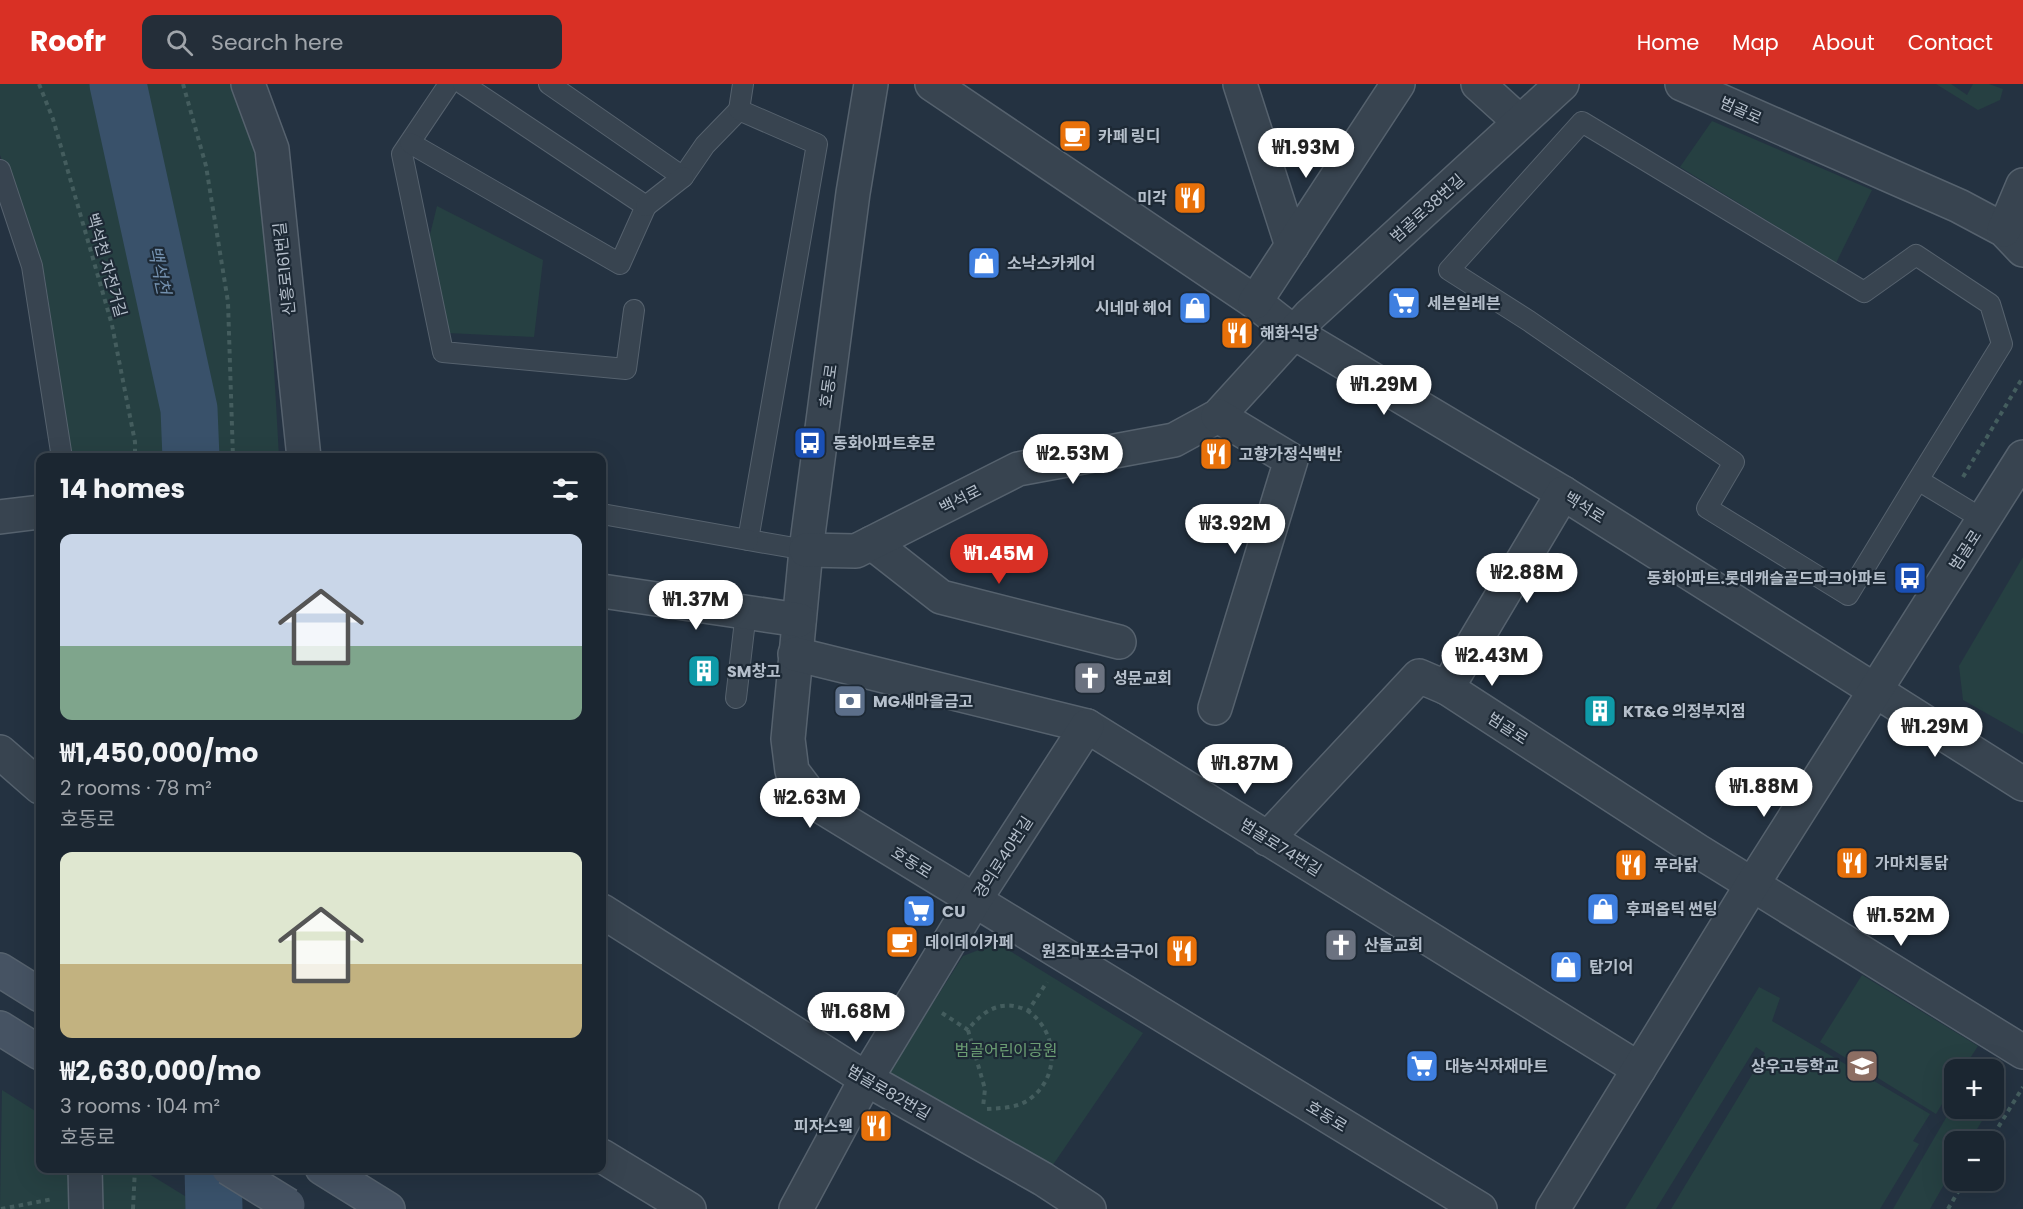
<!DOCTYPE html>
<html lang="en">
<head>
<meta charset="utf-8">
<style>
  :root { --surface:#1b2631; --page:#242e39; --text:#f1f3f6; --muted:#a0a5ab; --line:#39434d; --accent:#d93025 }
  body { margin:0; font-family:Poppins,"Noto Sans KR",sans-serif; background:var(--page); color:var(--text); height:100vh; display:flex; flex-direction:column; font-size:22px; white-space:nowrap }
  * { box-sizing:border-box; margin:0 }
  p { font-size:20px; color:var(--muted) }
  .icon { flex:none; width:33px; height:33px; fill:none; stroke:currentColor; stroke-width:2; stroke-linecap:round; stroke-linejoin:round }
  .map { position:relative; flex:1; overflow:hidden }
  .details { position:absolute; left:36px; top:369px; width:570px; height:720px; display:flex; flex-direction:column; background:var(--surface); border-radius:12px; box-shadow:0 6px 24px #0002,0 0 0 2px var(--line) }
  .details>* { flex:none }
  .fabs { position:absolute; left:1944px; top:975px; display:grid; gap:12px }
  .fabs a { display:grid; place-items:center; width:60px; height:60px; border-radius:12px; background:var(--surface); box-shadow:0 6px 24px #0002,0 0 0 2px var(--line); font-size:30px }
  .price { position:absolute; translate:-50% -51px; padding:0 14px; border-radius:21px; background:#fff; color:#222; font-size:20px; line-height:39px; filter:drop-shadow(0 2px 3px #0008) }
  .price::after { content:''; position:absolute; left:50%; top:36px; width:18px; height:14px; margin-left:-9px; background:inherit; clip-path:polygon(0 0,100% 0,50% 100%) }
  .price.current { background:var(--accent); color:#fff }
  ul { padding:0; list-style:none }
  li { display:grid; align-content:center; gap:12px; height:318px; padding:0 24px }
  li span { display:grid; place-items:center; height:186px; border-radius:12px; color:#555 }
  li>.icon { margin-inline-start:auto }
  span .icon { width:108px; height:108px; fill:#fffc; stroke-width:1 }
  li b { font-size:26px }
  h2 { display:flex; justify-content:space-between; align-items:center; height:72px; padding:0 24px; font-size:26px }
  header { display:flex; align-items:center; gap:36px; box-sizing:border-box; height:84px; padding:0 30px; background:var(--accent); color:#fff }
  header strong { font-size:28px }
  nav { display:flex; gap:33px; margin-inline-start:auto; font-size:21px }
  .search { width:420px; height:54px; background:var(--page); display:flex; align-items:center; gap:15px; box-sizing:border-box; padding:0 21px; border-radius:12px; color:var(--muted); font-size:22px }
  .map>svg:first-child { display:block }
  .green { fill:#264042 }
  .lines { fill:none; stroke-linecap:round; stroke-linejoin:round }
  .river { stroke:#39516a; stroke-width:57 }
  .lane-casing { stroke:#56626e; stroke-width:22 }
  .street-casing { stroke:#56626e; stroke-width:36 }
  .secondary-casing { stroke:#56626e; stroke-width:36 }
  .path { stroke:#445d5e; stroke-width:4; stroke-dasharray:4.5 4.5; stroke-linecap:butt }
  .lane { stroke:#384450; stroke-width:20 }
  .street { stroke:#384450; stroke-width:33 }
  .secondary { stroke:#465363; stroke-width:33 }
  .secondary-bridge-casing { stroke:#56626e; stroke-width:36; stroke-linecap:butt }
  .secondary-bridge { stroke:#465363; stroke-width:33 }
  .labels { text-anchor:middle; stroke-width:4.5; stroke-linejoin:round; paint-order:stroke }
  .street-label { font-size:16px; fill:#b5bfcb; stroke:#1d2935 }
  .poi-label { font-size:16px; font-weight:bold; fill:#b5bfcb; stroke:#1d2935; text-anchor:start }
  .park-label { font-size:16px; fill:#6b9d73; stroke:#1d2935 }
  .water-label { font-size:18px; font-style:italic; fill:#7491af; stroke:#1d2935 }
</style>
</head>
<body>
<header>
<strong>Roofr</strong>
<div class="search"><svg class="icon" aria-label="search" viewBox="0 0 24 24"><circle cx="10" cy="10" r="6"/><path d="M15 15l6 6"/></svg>Search here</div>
<nav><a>Home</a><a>Map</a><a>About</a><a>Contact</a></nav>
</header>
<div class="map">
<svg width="2023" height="1125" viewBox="0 0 2023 1125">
  <rect width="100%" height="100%" fill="#243241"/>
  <g class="green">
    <path d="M 0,0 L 233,0 L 262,72 L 279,373 L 71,373 L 45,194 L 0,71 Z"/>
    <path d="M 1936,0 L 1951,0 L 1967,11 L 1973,0 L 1989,0 L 2003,5 L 2000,16 L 1978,26 Z"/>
    <path d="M 1712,37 L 1872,106 L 1836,179 L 1680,83 Z"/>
    <path d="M 437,122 L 543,176 L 534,253 L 448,249 L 428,159 Z"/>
    <path d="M 2023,473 L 2023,650 L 1963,616 L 1959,582 Z"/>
    <path d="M 997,859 L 1143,949 L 1046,1091 L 884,996 L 963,872 Z"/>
    <path d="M 1862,891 L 1978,962 L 1963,985 L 1954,986 L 1954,1000 L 1936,1030 L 1820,958 Z"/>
    <path d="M 1759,903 L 1780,914 L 1772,937 L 1930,1030 L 1913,1057 L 1919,1060 L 1880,1125 L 1671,1125 L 1765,969 L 1756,963 L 1656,1125 L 1625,1125 Z"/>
    <path d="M 2,1006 L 40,1030 L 40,1084 L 77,1085 L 78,1125 L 0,1125 Z"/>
    <path d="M 1954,1020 L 1954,1024 L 1989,1025 L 1970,1057 L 1954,1058 L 1954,1083 L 1930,1125 L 1893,1125 Z"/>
    <path d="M 102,1085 L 141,1085 L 206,1125 L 102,1125 Z"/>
  </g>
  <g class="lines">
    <g class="river">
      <path d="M 118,0 L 189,325 L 191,374"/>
      <path d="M 213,1084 L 214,1125"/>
    </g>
    <g class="lane-casing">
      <g id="lane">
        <path d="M 449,0 L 402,70 L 443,268 L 626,285 L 634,226"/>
        <path d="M 549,0 L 683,93 L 705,61 L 739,26"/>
        <path d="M 743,0 L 739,26 L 817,60 L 748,456 L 806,466"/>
        <path d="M 410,59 L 620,180 L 646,122 L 463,0"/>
        <path d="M 0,86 L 32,182 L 62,374"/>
        <path d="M 646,122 L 683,93"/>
        <path d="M 1918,396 L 1848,511 L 1707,424 L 1734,378 L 1529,237 L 1449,186 L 1582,38 L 1864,208 L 1916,171 L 1990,220 L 2002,260 L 1918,396 L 1984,436"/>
        <path d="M 602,430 L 748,456"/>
        <path d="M 736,614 L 746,528"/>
      </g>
    </g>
    <g class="street-casing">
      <g id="street">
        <path d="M 248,0 L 272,65 L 304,374"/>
        <path d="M 871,0 L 853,109 L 806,466 L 788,655 L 792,687 L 817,720 L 1480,1125"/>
        <path d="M 932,0 L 1255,218 L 1293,248 L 1563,409 L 2023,700"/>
        <path d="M 1240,0 L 1292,162"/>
        <path d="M 1478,0 L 1520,38"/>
        <path d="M 1682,0 L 1959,122 L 2004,146 L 2023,166"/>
        <path d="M 2004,146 L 2023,101"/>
        <path d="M 1255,218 L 1398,0"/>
        <path d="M 0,433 L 40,428"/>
        <path d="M 872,459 L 941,513 L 1119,558"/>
        <path d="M 806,466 L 856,467 L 1018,385 L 1174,356 L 1218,332 L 1309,232 L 1562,0"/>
        <path d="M 602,507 L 799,536"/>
        <path d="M 795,570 L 1087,642 L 1639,985"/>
        <path d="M 1447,604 L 1563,409"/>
        <path d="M 1215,624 L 1291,376 L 1218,332"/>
        <path d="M 0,668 L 40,703"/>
        <path d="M 1267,755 L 1419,592 L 1447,604 L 1698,767 L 2023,968"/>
        <path d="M 602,827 L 868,996 L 1043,1095 L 1089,1125"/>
        <path d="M 602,1072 L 689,1125"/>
        <path d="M 85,1084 L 86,1125"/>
        <path d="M 796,1125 L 866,995 L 974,817 L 1087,642"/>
        <path d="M 1553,1125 L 1752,801 L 2023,373"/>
      </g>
    </g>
    <g class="secondary-casing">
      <g id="secondary">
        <path d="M 0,886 L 40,911"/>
        <path d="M 0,944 L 40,969"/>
        <path d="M 322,1084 L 388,1125"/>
      </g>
    </g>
    <g class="path">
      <path d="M 39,0 L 53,35 L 112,241 L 135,358 L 135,374"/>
      <path d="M 183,0 L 206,82 L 228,218 L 233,374"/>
      <path d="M 1963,393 L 2023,293"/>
      <path d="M 942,929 L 968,946 C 983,926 1003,914 1028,927 L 1047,898"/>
      <path d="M 968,946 L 985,1005 L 983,1023"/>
      <path d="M 987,1025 C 1002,1024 1019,1024 1031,1014 C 1061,991 1057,947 1028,927"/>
      <path d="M 1989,1058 L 2023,1003"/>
      <path d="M 1,1125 L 53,1115"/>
      <path d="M 133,1125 L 135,1084"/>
      <path d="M 1948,1125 L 1965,1096"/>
    </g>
    <use href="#lane" class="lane"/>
    <use href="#street" class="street"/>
    <use href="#secondary" class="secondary"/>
    <g class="secondary-bridge-casing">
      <path id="secondary-bridge" d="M 228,1084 L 288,1121"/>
    </g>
    <use href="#secondary-bridge" class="secondary-bridge"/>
  </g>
  <defs>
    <g id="cafe-square" transform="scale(1.725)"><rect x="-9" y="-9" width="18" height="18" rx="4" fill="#e8710a" stroke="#1d2935"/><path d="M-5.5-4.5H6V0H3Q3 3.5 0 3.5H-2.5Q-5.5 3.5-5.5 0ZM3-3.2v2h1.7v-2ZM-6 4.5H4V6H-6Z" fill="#fff"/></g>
    <g id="restaurant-square" transform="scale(1.725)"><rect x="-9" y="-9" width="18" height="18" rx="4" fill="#e8710a" stroke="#1d2935"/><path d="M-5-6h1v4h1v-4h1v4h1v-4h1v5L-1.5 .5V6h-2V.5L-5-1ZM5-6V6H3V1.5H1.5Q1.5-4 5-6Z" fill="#fff"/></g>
    <g id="shop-square" transform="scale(1.725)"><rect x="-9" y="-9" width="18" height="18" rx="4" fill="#3f7fe0" stroke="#1d2935"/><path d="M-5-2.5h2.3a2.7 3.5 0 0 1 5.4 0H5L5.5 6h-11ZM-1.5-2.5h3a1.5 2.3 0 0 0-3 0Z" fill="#fff"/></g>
    <g id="supermarket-square" transform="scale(1.725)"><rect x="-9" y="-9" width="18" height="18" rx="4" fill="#3f7fe0" stroke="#1d2935"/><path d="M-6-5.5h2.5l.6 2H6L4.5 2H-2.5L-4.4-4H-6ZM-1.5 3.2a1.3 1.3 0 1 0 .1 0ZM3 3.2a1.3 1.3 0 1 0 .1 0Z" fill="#fff"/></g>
    <g id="bus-square" transform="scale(1.725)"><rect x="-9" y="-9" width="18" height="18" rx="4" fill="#1a4fb4" stroke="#1d2935"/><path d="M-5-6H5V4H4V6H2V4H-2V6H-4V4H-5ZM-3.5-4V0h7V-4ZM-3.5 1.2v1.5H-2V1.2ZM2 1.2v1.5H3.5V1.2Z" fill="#fff"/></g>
    <g id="building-square" transform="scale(1.725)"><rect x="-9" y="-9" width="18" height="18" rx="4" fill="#0f9aa8" stroke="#1d2935"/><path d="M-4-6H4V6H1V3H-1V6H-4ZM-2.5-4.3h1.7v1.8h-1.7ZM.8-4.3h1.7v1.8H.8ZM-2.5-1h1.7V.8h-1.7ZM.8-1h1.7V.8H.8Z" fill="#fff"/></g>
    <g id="church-square" transform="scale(1.725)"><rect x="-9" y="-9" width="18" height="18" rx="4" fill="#6b7280" stroke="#1d2935"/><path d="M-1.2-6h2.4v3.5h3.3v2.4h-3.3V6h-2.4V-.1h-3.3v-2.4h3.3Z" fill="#fff"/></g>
    <g id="bank-square" transform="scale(1.725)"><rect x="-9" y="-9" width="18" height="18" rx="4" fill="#5c6f8a" stroke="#1d2935"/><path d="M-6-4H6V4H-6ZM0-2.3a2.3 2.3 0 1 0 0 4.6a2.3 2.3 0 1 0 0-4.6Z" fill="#fff"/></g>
    <g id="school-square" transform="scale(1.725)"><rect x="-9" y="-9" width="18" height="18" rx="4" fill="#8d6e63" stroke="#1d2935"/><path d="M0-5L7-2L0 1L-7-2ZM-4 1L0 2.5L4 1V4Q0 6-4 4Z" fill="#fff"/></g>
  </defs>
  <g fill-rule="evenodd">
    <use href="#cafe-square" x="1075" y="52"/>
    <use href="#restaurant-square" x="1190" y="114"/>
    <use href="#shop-square" x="984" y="179"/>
    <use href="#supermarket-square" x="1404" y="219"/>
    <use href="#shop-square" x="1195" y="224"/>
    <use href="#restaurant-square" x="1237" y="249"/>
    <use href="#bus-square" x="810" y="359"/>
    <use href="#restaurant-square" x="1216" y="370"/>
    <use href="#bus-square" x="1910" y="494"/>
    <use href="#building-square" x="704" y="587"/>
    <use href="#church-square" x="1090" y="594"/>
    <use href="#bank-square" x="850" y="617"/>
    <use href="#building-square" x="1600" y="627"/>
    <use href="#restaurant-square" x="1852" y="779"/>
    <use href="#restaurant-square" x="1631" y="781"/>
    <use href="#shop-square" x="1603" y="825"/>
    <use href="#supermarket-square" x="919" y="827"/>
    <use href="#cafe-square" x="902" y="858"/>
    <use href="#church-square" x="1341" y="861"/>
    <use href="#restaurant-square" x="1182" y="867"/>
    <use href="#shop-square" x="1566" y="883"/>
    <use href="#supermarket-square" x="1422" y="982"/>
    <use href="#school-square" x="1862" y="982"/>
    <use href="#restaurant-square" x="876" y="1042"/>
  </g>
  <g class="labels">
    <g class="street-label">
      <text transform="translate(1741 26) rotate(24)" y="6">범골로</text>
      <text transform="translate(1427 124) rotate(-42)" y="6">범골로38번길</text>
      <text transform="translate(107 181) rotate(74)" y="6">백석천 자전거길</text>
      <text transform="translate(284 185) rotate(-96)" y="6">신흥로161번길</text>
      <text transform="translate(828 302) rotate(-82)" y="6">호동로</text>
      <text transform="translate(960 415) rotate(-27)" y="6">백석로</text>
      <text transform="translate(1585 423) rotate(32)" y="6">백석로</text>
      <text transform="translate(1965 466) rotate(-57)" y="6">범골로</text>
      <text transform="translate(1508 644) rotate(33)" y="6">범골로</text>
      <text transform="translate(1281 763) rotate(32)" y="6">범골로74번길</text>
      <text transform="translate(1003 773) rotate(-57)" y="6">경의로40번길</text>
      <text transform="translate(912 778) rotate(32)" y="6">호동로</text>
      <text transform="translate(889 1008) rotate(30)" y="6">범골로82번길</text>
      <text transform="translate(1327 1032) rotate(31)" y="6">호동로</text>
    </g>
    <g class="poi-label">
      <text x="1098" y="58">카페 링디</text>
      <text x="1167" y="120" text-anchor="end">미각</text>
      <text x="1007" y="185">소낙스카케어</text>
      <text x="1427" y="225">세븐일레븐</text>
      <text x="1172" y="230" text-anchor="end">시네마 헤어</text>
      <text x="1260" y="255">해화식당</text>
      <text x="833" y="365">동화아파트후문</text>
      <text x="1239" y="376">고향가정식백반</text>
      <text x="1887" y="500" text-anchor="end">동화아파트.롯데캐슬골드파크아파트</text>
      <text x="727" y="593">SM창고</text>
      <text x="1113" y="600">성문교회</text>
      <text x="873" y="623">MG새마을금고</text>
      <text x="1623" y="633">KT&amp;G 의정부지점</text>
      <text x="1875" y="785">가마치통닭</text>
      <text x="1654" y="787">푸라닭</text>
      <text x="1626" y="831">후퍼옵틱 썬팅</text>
      <text x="942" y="833">CU</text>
      <text x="925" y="864">데이데이카페</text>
      <text x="1364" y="867">산돌교회</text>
      <text x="1159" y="873" text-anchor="end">원조마포소금구이</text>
      <text x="1589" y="889">탑기어</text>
      <text x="1445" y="988">대농식자재마트</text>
      <text x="1839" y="988" text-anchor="end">상우고등학교</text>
      <text x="853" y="1048" text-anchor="end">피자스웩</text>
    </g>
    <g class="park-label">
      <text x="1006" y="972">범골어린이공원</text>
    </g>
    <g class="water-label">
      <text transform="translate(159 186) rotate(78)" y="6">백석천</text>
    </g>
  </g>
</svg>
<div class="fabs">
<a>+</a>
<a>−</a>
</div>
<b class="price" style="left:1306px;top:95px">₩1.93M</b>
<b class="price" style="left:1384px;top:332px">₩1.29M</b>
<b class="price" style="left:1073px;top:401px">₩2.53M</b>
<b class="price" style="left:1235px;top:471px">₩3.92M</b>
<b class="price current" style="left:999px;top:501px">₩1.45M</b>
<b class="price" style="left:1527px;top:520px">₩2.88M</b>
<b class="price" style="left:696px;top:547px">₩1.37M</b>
<b class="price" style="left:1492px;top:603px">₩2.43M</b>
<b class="price" style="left:1935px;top:674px">₩1.29M</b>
<b class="price" style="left:1245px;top:711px">₩1.87M</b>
<b class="price" style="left:1764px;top:734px">₩1.88M</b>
<b class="price" style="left:810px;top:745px">₩2.63M</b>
<b class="price" style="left:1901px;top:863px">₩1.52M</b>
<b class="price" style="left:856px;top:959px">₩1.68M</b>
<section class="details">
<h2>14 homes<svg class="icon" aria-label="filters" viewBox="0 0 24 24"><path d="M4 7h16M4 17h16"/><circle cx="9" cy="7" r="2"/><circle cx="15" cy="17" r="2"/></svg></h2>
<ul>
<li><span style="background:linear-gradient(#c9d6e8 60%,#7fa58c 0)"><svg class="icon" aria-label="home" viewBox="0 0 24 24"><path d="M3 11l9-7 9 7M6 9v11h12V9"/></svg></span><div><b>₩1,450,000/mo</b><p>2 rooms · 78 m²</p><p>호동로</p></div></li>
<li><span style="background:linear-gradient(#dfe7d0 60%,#c2b280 0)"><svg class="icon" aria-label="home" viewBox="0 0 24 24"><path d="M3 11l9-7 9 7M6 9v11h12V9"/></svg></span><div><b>₩2,630,000/mo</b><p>3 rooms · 104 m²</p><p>호동로</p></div></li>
</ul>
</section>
</div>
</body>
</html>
